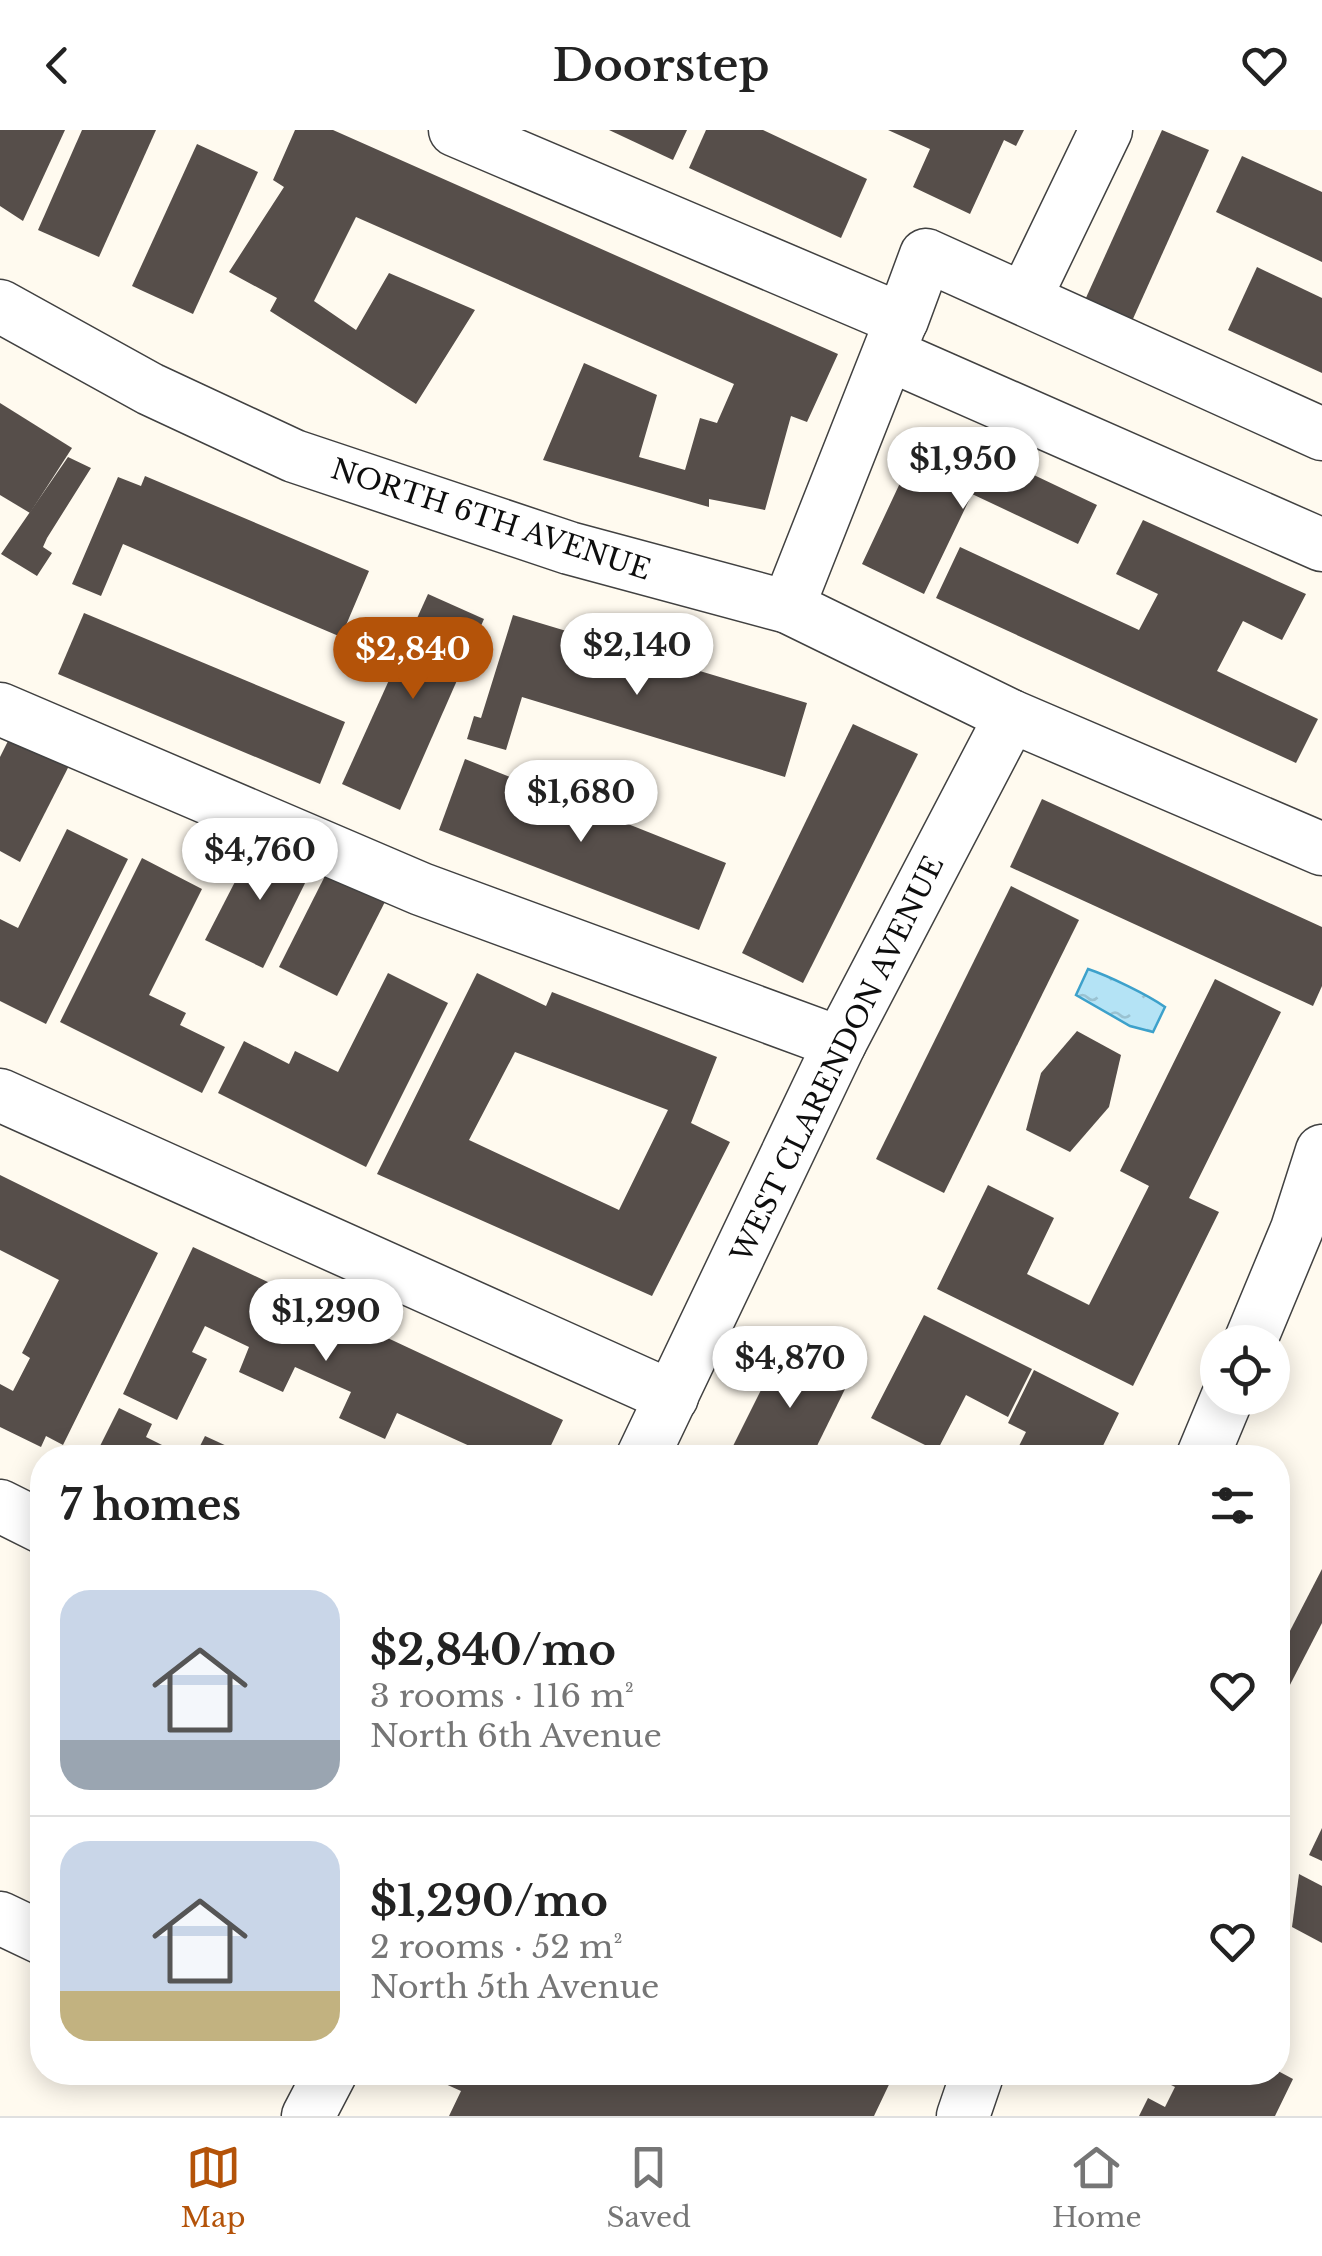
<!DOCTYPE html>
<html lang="en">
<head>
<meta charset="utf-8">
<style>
  :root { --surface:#fff; --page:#f2f2f2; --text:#222; --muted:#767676; --line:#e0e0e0; --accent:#b45309 }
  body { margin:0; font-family:"Libre Baskerville",serif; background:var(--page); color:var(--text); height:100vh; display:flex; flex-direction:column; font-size:38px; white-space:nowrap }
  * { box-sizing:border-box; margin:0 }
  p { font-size:32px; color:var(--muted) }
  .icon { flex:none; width:55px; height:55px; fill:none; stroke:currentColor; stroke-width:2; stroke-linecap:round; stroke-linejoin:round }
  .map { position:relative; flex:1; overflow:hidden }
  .side { position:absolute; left:30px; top:1315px; width:1260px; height:640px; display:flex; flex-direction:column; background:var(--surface); border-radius:40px; box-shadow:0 5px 25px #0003 }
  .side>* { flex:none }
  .fabs { position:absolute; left:1200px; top:1195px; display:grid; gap:20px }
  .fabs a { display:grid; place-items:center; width:90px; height:90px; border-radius:50%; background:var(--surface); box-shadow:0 5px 25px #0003; font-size:50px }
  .price { position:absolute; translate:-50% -85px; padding:0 22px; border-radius:35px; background:#fff; color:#222; font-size:32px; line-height:65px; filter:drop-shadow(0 2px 5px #0008) }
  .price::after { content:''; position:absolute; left:50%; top:60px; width:30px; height:22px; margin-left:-15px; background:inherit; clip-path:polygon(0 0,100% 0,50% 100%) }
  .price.current { background:var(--accent); color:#fff }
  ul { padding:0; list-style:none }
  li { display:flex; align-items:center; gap:30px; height:250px; padding:0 30px }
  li+li { border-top:2px solid var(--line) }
  li span { display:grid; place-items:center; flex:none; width:280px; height:200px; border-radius:30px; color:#555 }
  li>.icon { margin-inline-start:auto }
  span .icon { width:120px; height:120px; fill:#fffc; stroke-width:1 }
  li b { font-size:42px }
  h2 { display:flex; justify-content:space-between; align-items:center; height:120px; padding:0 30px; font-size:42px }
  header { display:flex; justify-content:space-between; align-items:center; height:130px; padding:0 30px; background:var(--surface); font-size:45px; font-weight:600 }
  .dock { display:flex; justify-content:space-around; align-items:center; height:140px; border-top:2px solid var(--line); background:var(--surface); font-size:28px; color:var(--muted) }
  .dock a { display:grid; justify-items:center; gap:5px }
  .dock .current { color:var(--accent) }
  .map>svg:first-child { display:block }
  .water { fill:url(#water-ripples); stroke:#3da1cb; stroke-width:2.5 }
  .building { fill:#564e4a; fill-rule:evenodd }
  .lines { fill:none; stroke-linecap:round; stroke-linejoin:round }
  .minor-casing { stroke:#414141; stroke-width:55 }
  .minor { stroke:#fff; stroke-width:52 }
  .labels { text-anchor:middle; stroke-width:10; stroke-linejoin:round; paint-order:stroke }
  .street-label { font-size:28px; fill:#0e0e0e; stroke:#fff }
</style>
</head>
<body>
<header><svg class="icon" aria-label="back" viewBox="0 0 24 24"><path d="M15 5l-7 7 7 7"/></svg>Doorstep<svg class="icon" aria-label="heart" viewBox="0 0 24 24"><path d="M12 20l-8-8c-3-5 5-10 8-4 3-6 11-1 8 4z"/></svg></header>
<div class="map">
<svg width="1322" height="1986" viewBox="0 0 1322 1986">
  <defs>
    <pattern id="water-ripples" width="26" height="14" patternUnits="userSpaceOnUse" patternTransform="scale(2.5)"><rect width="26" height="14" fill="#b4e3f5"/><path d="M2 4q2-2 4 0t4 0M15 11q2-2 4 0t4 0" fill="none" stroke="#9ac2d1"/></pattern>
  </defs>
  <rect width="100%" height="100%" fill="#fffaef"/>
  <path class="water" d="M 1088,839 C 1109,846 1148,865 1165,877 L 1153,902 L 1130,896 L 1076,865 Z"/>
  <g class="building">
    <path d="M 0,0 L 65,0 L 23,91 L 0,76 Z"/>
    <path d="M 82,0 L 156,0 L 99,127 L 38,100 Z"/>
    <path d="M 295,0 L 333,0 L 838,224 L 807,292 L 791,286 L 765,380 L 709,369 L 709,377 L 543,330 L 584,233 L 657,265 L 639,327 L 685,340 L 700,288 L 717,293 L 734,254 L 356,87 L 314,171 L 356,200 L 389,143 L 475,180 L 416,274 L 270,181 L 277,168 L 229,142 L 284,57 L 273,50 Z"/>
    <path d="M 609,0 L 687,0 L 673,30 Z"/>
    <path d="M 706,0 L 763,0 L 867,49 L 841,108 L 689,38 Z"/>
    <path d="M 888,0 L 1024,0 L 1016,16 L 1004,10 L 970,84 L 913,57 L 930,19 Z"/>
    <path d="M 1162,0 L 1209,20 L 1132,191 L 1085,170 Z"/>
    <path d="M 197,14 L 258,42 L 193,184 L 132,156 Z"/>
    <path d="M 1242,26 L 1322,62 L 1322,132 L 1216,82 Z"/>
    <path d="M 1257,137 L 1322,168 L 1322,243 L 1228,200 Z"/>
    <path d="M 0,273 L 72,318 L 30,383 L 0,365 Z"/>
    <path d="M 916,319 L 968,344 L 979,319 L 1097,375 L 1078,414 L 972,364 L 924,464 L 862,434 Z"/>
    <path d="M 68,327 L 91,338 L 47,408 L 43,417 L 52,423 L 37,446 L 1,424 Z"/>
    <path d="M 145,346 L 369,441 L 341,507 L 123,414 L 101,466 L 72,454 L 118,347 L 141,356 Z"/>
    <path d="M 1143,390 L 1306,464 L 1282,510 L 1243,491 L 1217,541 L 1318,589 L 1296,633 L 936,468 L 960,417 L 1139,500 L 1158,464 L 1116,444 Z"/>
    <path d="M 428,464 L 484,489 L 400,680 L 342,654 Z"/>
    <path d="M 84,483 L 345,592 L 320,654 L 58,544 Z"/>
    <path d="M 513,485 L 807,573 L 785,647 L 522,567 L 506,620 L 467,609 L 474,586 L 481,588 Z"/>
    <path d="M 853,594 L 918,624 L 803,853 L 742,823 Z"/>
    <path d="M 14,599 L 73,628 L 20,732 L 0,721 L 0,627 Z"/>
    <path d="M 465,629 L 726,733 L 699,800 L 439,700 Z"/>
    <path d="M 1042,669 L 1322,797 L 1322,856 L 1313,876 L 1010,737 Z"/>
    <path d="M 67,699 L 128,729 L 46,894 L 0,871 L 0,789 L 18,798 Z"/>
    <path d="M 258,707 L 314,735 L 263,838 L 205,810 Z"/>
    <path d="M 142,728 L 202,759 L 149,865 L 186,883 L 180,895 L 225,917 L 202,963 L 60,892 Z"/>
    <path d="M 331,734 L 389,764 L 337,866 L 279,837 Z"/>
    <path d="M 1011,756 L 1079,790 L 944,1063 L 876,1029 Z"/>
    <path d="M 388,843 L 448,873 L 366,1037 L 218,963 L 244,911 L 289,934 L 295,921 L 338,942 Z"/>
    <path d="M 477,843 L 546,876 L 552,862 L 717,927 L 691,993 L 730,1012 L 652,1166 L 377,1044 ZM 515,922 L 668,980 L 619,1080 L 469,1010 Z"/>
    <path d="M 1215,849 L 1281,882 L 1189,1068 L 1219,1082 L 1133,1256 L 937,1159 L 988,1055 L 1054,1088 L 1027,1144 L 1089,1175 L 1149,1056 L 1120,1041 Z"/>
    <path d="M 1077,901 L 1121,925 L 1109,977 L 1070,1022 L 1026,1000 L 1041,943 Z"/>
    <path d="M 0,1045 L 158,1123 L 63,1315 L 46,1306 L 41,1317 L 0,1297 L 0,1254 L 13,1261 L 30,1228 L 22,1223 L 59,1150 L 0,1120 Z"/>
    <path d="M 193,1117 L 563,1290 L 545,1328 L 469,1328 L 474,1318 L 397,1283 L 385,1309 L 339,1288 L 351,1262 L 295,1237 L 283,1262 L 239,1242 L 249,1217 L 205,1196 L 192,1222 L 207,1229 L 177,1290 L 123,1264 Z"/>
    <path d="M 924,1185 L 1032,1239 L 1008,1287 L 966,1265 L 937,1321 L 871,1288 Z"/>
    <path d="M 782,1218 L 849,1251 L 811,1328 L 727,1328 Z"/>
    <path d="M 1034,1240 L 1119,1283 L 1097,1328 L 1013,1328 L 1026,1302 L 1008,1293 Z"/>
    <path d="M 119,1278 L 152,1294 L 146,1307 L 188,1328 L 94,1328 Z"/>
    <path d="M 205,1306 L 253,1328 L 194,1328 Z"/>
    <path d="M 1322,1439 L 1322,1493 L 1278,1578 L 1278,1524 Z"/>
    <path d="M 1322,1698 L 1322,1731 L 1309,1725 Z"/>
    <path d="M 1299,1744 L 1322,1756 L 1322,1813 L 1292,1797 Z"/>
    <path d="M 1278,1941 L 1293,1949 L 1275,1986 L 1139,1986 L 1148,1968 L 1165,1977 L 1175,1957 L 1159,1949 L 1163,1942 L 1240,1946 Z"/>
    <path d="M 435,1942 L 895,1942 L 874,1986 L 449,1986 L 461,1961 L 432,1948 Z"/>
  </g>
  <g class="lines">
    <g class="minor-casing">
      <g id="minor">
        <path d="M 455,0 L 902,190 L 926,125 L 1322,304"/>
        <path d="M 1025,168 L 1106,0"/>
        <path d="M 0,176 L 150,259 L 294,326 L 569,418 L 788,477 L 1011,586 L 1322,719"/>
        <path d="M 890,225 L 1322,415"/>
        <path d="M 788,477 L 901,191"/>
        <path d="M 0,579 L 421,759 L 840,913"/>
        <path d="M 0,965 L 672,1267"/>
        <path d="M 1250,1212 L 1297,1099 L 1322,1021"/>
        <path d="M 642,1328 L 840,913 L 1011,586"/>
        <path d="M 1202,1328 L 1227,1268"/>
        <path d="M 0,1376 L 42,1397"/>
        <path d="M 0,1788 L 42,1808"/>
        <path d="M 308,1986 L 331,1942"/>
        <path d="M 963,1986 L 978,1942"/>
      </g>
    </g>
    <use href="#minor" class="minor"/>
  </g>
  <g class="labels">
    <g class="street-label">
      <text transform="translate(491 389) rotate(18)" y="10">NORTH 6TH AVENUE</text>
      <text transform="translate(837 929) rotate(-64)" y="10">WEST CLARENDON AVENUE</text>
    </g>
  </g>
</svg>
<div class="fabs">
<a><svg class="icon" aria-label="locate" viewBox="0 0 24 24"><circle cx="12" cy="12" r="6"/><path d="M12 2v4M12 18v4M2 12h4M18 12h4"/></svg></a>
</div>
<b class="price" style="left:963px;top:382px">$1,950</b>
<b class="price" style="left:637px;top:568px">$2,140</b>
<b class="price current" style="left:413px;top:572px">$2,840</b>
<b class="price" style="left:581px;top:715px">$1,680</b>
<b class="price" style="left:260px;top:773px">$4,760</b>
<b class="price" style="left:326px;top:1234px">$1,290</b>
<b class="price" style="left:790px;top:1281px">$4,870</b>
<section class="side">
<h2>7 homes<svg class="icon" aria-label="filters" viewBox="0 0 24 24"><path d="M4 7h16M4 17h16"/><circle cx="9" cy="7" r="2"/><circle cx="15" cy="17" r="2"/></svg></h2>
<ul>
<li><span style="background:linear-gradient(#c9d6e8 75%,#9aa5b1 0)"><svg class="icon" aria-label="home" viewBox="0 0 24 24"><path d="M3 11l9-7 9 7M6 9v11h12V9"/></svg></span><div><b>$2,840/mo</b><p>3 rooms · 116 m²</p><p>North 6th Avenue</p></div><svg class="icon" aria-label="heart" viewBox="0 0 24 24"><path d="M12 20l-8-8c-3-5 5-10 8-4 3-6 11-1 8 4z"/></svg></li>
<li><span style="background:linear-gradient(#c9d6e8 75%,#c2b280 0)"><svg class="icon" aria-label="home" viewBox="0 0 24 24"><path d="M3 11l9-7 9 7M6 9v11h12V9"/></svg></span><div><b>$1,290/mo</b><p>2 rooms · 52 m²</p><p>North 5th Avenue</p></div><svg class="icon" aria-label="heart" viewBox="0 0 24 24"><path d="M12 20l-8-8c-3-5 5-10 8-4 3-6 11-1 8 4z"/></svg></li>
</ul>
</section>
</div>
<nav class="dock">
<a class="current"><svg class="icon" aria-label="map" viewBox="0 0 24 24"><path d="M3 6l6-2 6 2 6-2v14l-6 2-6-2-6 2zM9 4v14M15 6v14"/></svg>Map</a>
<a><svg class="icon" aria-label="saved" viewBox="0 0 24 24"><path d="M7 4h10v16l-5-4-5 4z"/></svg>Saved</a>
<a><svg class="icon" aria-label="home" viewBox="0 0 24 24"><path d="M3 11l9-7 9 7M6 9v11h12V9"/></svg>Home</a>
</nav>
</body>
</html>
